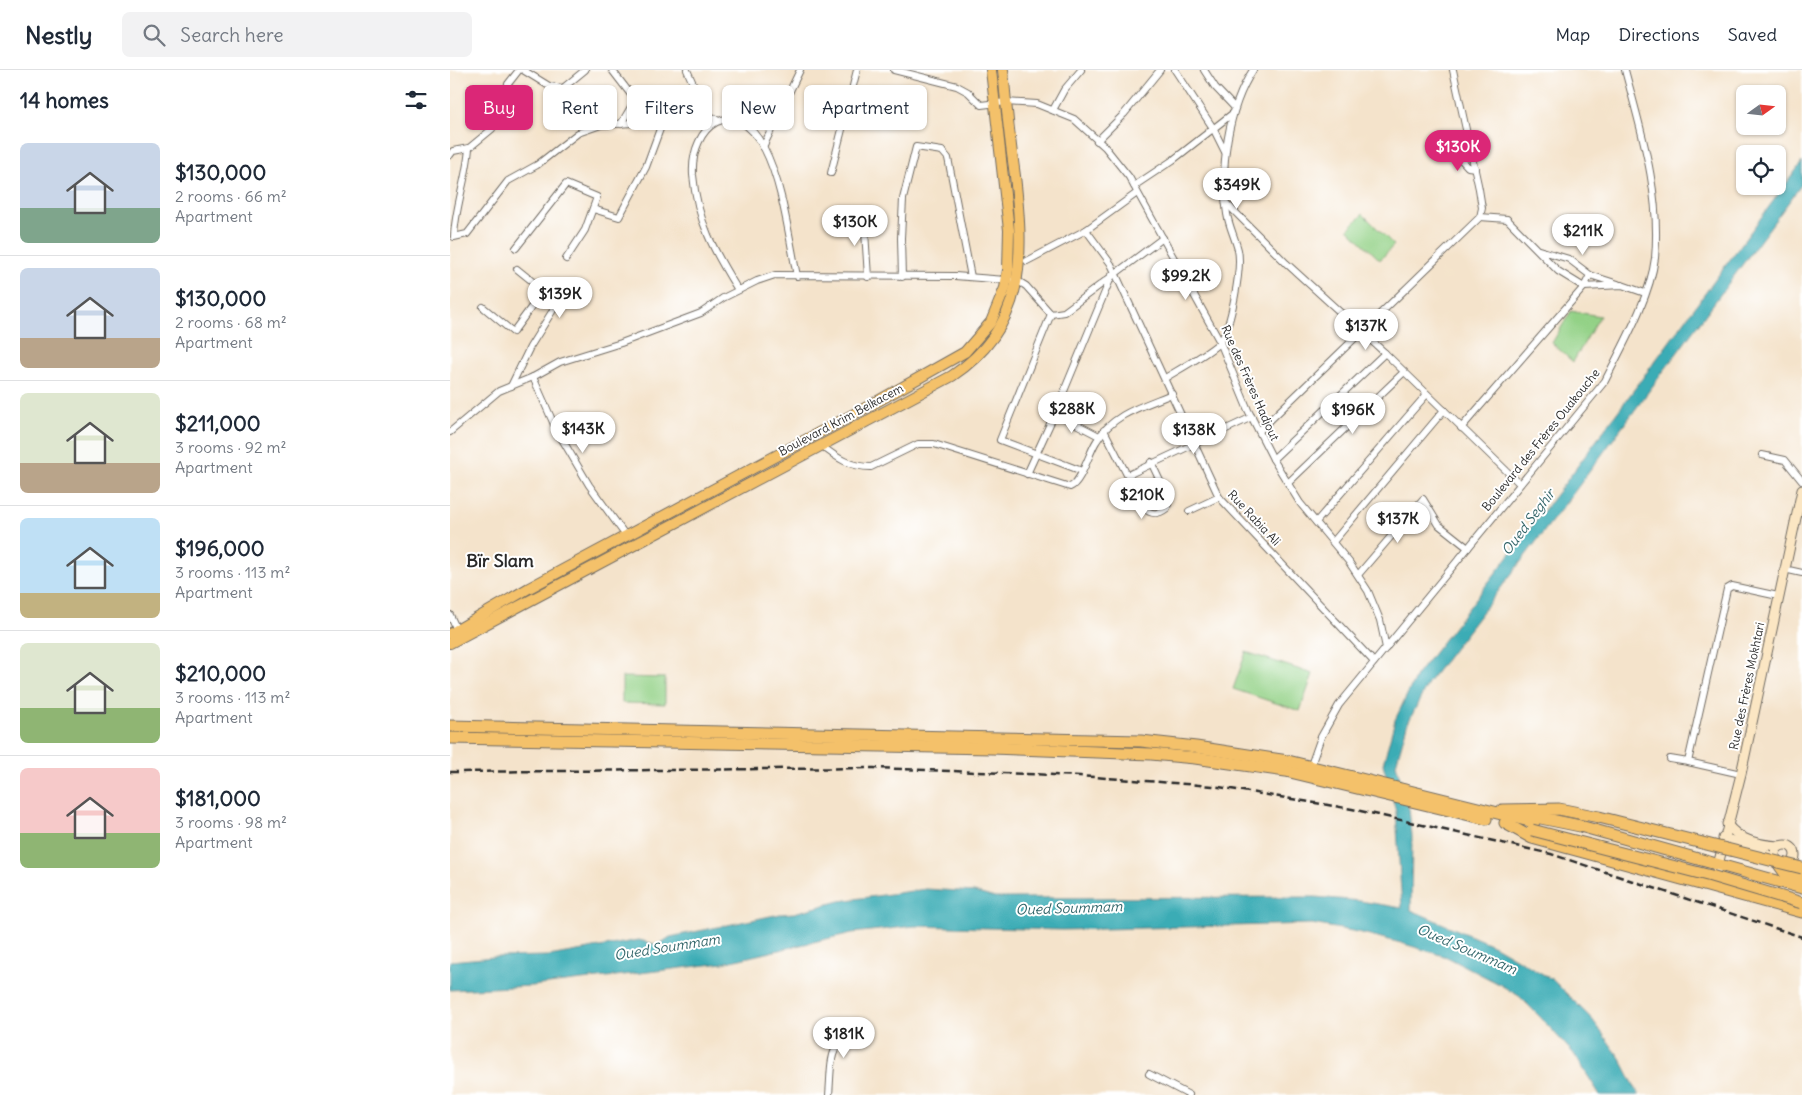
<!DOCTYPE html>
<html lang="en">
<head>
<meta charset="utf-8">
<style>
  :root { --surface:#fff; --page:#f2f2f3; --text:#1f2937; --muted:#747a83; --line:#e0e1e3; --accent:#db2777 }
  body { margin:0; font-family:Delius,sans-serif; background:var(--page); color:var(--text); height:100vh; display:flex; flex-direction:column; font-size:19px; white-space:nowrap }
  * { box-sizing:border-box; margin:0 }
  p { font-size:16px; color:var(--muted) }
  .icon { flex:none; width:28px; height:28px; fill:none; stroke:currentColor; stroke-width:2; stroke-linecap:round; stroke-linejoin:round }
  .map { position:relative; flex:1; overflow:hidden }
  .panel { display:flex; flex-direction:column; background:var(--surface); width:450px }
  .panel>* { flex:none }
  .hud { position:absolute; left:15px; top:15px; width:475px; height:45px; display:flex; gap:10px }
  .needle { width:32px; rotate:75deg }
  .buttons { position:absolute; left:1286px; top:15px; display:grid; gap:10px }
  .buttons a { display:grid; place-items:center; width:50px; height:50px; border-radius:8px; background:var(--surface); box-shadow:0 1px 4px #0004; font-size:25px }
  .price { position:absolute; translate:-50% -42px; padding:0 11px; border-radius:18px; background:#fff; color:#222; font-size:16px; line-height:32px; filter:drop-shadow(0 1px 2px #0008) }
  .price::after { content:''; position:absolute; left:50%; top:30px; width:15px; height:11px; margin-left:-8px; background:inherit; clip-path:polygon(0 0,100% 0,50% 100%) }
  .price.active { background:var(--accent); color:#fff }
  ul { padding:0; list-style:none }
  li { display:flex; align-items:center; gap:15px; height:125px; padding:0 20px }
  li+li { border-top:1px solid var(--line) }
  li span { display:grid; place-items:center; flex:none; width:140px; height:100px; border-radius:8px; color:#555 }
  li>.icon { margin-inline-start:auto }
  span .icon { width:60px; height:60px; fill:#fffc; stroke-width:1 }
  li b { font-size:21px }
  h2 { display:flex; justify-content:space-between; align-items:center; height:60px; padding:0 20px; font-size:21px }
  .chip { padding:0 18px; border-radius:8px; background:var(--surface); box-shadow:0 1px 4px #0004; font-size:18px; line-height:45px }
  .chip.active { background:var(--accent); color:#fff }
  header { display:flex; align-items:center; gap:30px; box-sizing:border-box; height:70px; padding:0 25px; background:var(--surface); border-bottom:1px solid var(--line) }
  header strong { font-size:24px }
  nav { display:flex; gap:28px; margin-inline-start:auto; font-size:18px }
  .search { width:350px; height:45px; background:var(--page); display:flex; align-items:center; gap:12px; box-sizing:border-box; padding:0 18px; border-radius:8px; color:var(--muted); font-size:19px }
  main { display:flex; flex:1; min-height:0 }
  .map>svg:first-child { display:block }
  .grass { fill:#93d186; stroke:#5f7e58 }
  .water { fill:#3bacb5; stroke:#336c70 }
  .lines { fill:none; stroke-linecap:round; stroke-linejoin:round }
  .street-casing { stroke:#716b63; stroke-width:8 }
  .secondary-casing { stroke:#716b63; stroke-width:11 }
  .primary-casing { stroke:#716b63; stroke-width:12 }
  .highway-casing { stroke:#716b63; stroke-width:13 }
  .street { stroke:#fff; stroke-width:6 }
  .secondary { stroke:#fbe6c3; stroke-width:9 }
  .primary { stroke:#f4c16a; stroke-width:10 }
  .highway { stroke:#f4c16a; stroke-width:11 }
  .rail { stroke:#2b2b2b; stroke-width:2.5; stroke-dasharray:8 4; stroke-linecap:butt }
  .highway-bridge-casing { stroke:#716b63; stroke-width:13; stroke-linecap:butt }
  .highway-bridge { stroke:#f4c16a; stroke-width:11 }
  .labels { text-anchor:middle; stroke-width:4; stroke-linejoin:round; paint-order:stroke }
  .street-label { font-size:12px; fill:#2b2b2b; stroke:#fff }
  .water-label { font-size:14px; font-style:italic; fill:#326569; stroke:#fff }
  .district-label { font-size:18px; font-weight:bold; fill:#2b2b2b; stroke:#fff }
</style>
</head>
<body>
<header>
<strong>Nestly</strong>
<div class="search"><svg class="icon" aria-label="search" viewBox="0 0 24 24"><circle cx="10" cy="10" r="6"/><path d="M15 15l6 6"/></svg>Search here</div>
<nav><a>Map</a><a>Directions</a><a>Saved</a></nav>
</header>
<main>
<section class="panel">
<h2>14 homes<svg class="icon" aria-label="filters" viewBox="0 0 24 24"><path d="M4 7h16M4 17h16"/><circle cx="9" cy="7" r="2"/><circle cx="15" cy="17" r="2"/></svg></h2>
<ul>
<li><span style="background:linear-gradient(#c9d6e8 65%,#7fa58c 0)"><svg class="icon" aria-label="home" viewBox="0 0 24 24"><path d="M3 11l9-7 9 7M6 9v11h12V9"/></svg></span><div><b>$130,000</b><p>2 rooms · 66 m²</p><p>Apartment</p></div></li>
<li><span style="background:linear-gradient(#c9d6e8 70%,#b9a48a 0)"><svg class="icon" aria-label="home" viewBox="0 0 24 24"><path d="M3 11l9-7 9 7M6 9v11h12V9"/></svg></span><div><b>$130,000</b><p>2 rooms · 68 m²</p><p>Apartment</p></div></li>
<li><span style="background:linear-gradient(#dfe7d0 70%,#b9a48a 0)"><svg class="icon" aria-label="home" viewBox="0 0 24 24"><path d="M3 11l9-7 9 7M6 9v11h12V9"/></svg></span><div><b>$211,000</b><p>3 rooms · 92 m²</p><p>Apartment</p></div></li>
<li><span style="background:linear-gradient(#bfe0f5 75%,#c2b280 0)"><svg class="icon" aria-label="home" viewBox="0 0 24 24"><path d="M3 11l9-7 9 7M6 9v11h12V9"/></svg></span><div><b>$196,000</b><p>3 rooms · 113 m²</p><p>Apartment</p></div></li>
<li><span style="background:linear-gradient(#dfe7d0 65%,#8fb573 0)"><svg class="icon" aria-label="home" viewBox="0 0 24 24"><path d="M3 11l9-7 9 7M6 9v11h12V9"/></svg></span><div><b>$210,000</b><p>3 rooms · 113 m²</p><p>Apartment</p></div></li>
<li><span style="background:linear-gradient(#f6c9c9 65%,#8fb573 0)"><svg class="icon" aria-label="home" viewBox="0 0 24 24"><path d="M3 11l9-7 9 7M6 9v11h12V9"/></svg></span><div><b>$181,000</b><p>3 rooms · 98 m²</p><p>Apartment</p></div></li>
</ul>
</section>
<div class="map">
<svg width="1352" height="1025" viewBox="0 0 1352 1025">
  <rect width="100%" height="100%" fill="#fff"/>
  <filter id="ink" filterUnits="userSpaceOnUse"><feTurbulence type="fractalNoise" baseFrequency=".02" numOctaves="2"/><feDisplacementMap in="SourceGraphic" scale="10" xChannelSelector="R" yChannelSelector="G"/><feConvolveMatrix kernelMatrix="1 2 1 2 8 2 1 2 1" color-interpolation-filters="sRGB"/></filter>
  <filter id="wash" filterUnits="userSpaceOnUse"><feTurbulence type="fractalNoise" baseFrequency=".0096" numOctaves="4" result="noise"/><feDisplacementMap in="SourceGraphic" scale="20" xChannelSelector="R" yChannelSelector="G"/><feGaussianBlur stdDeviation="1.12" result="paint"/><feColorMatrix in="noise" values="0 0 0 0 0 0 0 0 0 0 0 0 0 0 0 0 0 1.4 0 .05"/><feComposite in="paint" operator="in"/></filter>
  <g filter="url(#wash)">
    <rect width="100%" height="100%" fill="#f4e3cb"/>
    <g class="grass">
      <path d="M 913,144 L 944,175 L 930,190 L 898,159 Z"/>
      <path d="M 1121,241 L 1150,246 L 1123,292 L 1102,273 Z"/>
      <path d="M 796,582 L 863,604 L 850,641 L 783,619 Z"/>
      <path d="M 172,607 L 215,608 L 215,634 L 172,633 Z"/>
    </g>
    <path class="water" d="M 1352,92 L 1352,114 L 1125,421 L 978,613 L 957,655 L 946,694 L 959,739 L 962,766 L 961,840 L 1045,876 L 1103,910 L 1142,949 L 1170,988 L 1189,1025 L 1150,1025 L 1124,984 L 1091,948 L 1069,926 L 1049,914 L 997,887 L 951,873 L 908,862 L 862,854 L 612,860 L 465,856 L 402,863 L 273,893 L 82,916 L 0,920 L 0,891 L 44,887 L 99,886 L 189,870 L 208,875 L 220,867 L 330,844 L 344,843 L 390,831 L 476,819 L 524,822 L 545,828 L 865,827 L 910,831 L 952,838 L 946,742 L 933,694 L 945,650 L 966,606 L 1115,413 Z"/>
  </g>
  <g filter="url(#ink)">
    <g class="lines">
      <g class="street-casing">
        <g id="street">
          <path d="M 73,0 L 99,16 L 113,18 L 135,0"/>
          <path d="M 162,0 L 185,30 L 171,54"/>
          <path d="M 237,0 L 256,43"/>
          <path d="M 444,0 L 507,16 L 518,22 L 531,35 L 556,32 L 587,34 L 624,49 L 655,77 L 679,107 L 770,272 L 798,340 L 823,389 L 850,433 L 899,492 L 918,521 L 930,550 L 936,578"/>
          <path d="M 725,0 L 763,58 L 775,82"/>
          <path d="M 754,0 L 765,17 L 785,38"/>
          <path d="M 603,40 L 614,20 L 631,0"/>
          <path d="M 647,71 L 674,44 L 710,0"/>
          <path d="M 313,77 L 350,0"/>
          <path d="M 19,78 L 42,59 L 58,14 L 69,0"/>
          <path d="M 1005,83 L 1018,97 L 1025,98"/>
          <path d="M 0,85 L 3,81 L 19,78 C 17,108 5,137 4,167 L 17,164 L 58,111 L 87,95 L 128,63 L 151,55 L 198,52 L 256,43 L 267,50"/>
          <path d="M 381,103 L 407,0"/>
          <path d="M 684,116 L 723,90 L 782,44"/>
          <path d="M 776,133 L 836,193 L 935,283 L 1070,414"/>
          <path d="M 143,139 L 169,147 L 196,97 L 214,48"/>
          <path d="M 414,146 L 418,207"/>
          <path d="M 1030,147 L 1057,149 L 1108,201 L 1134,217 L 1172,215 L 1195,223"/>
          <path d="M 636,160 L 661,194 L 769,427 L 924,592"/>
          <path d="M 66,178 L 116,114 L 147,127 L 135,160 L 116,189"/>
          <path d="M 1089,180 L 1119,189 L 1140,205 L 1168,214"/>
          <path d="M 577,191 L 636,160 L 687,123"/>
          <path d="M 452,207 L 451,168 L 453,129 L 466,77 L 492,81 L 498,88 L 521,207"/>
          <path d="M 288,220 C 265,183 247,151 243,105 C 240,55 285,23 314,78 C 332,112 339,167 347,206"/>
          <path d="M 33,237 L 63,262 L 94,220"/>
          <path d="M 601,244 L 550,370 L 632,401"/>
          <path d="M 83,307 L 106,359 L 139,415 L 176,466"/>
          <path d="M 715,308 C 730,299 757,284 769,273 C 781,260 792,197 788,180 C 785,168 779,156 777,144 C 769,99 778,38 803,0"/>
          <path d="M 61,316 L 80,277 L 108,232 L 67,199"/>
          <path d="M 605,343 L 649,366"/>
          <path d="M 1011,358 L 1134,217 L 1140,205"/>
          <path d="M 654,360 L 694,438 C 702,446 709,444 717,438 L 719,430 L 701,392"/>
          <path d="M 809,361 L 1030,147 L 1032,138 L 1029,119 L 1003,0"/>
          <path d="M 0,362 L 49,321 L 83,307 L 110,292 L 171,273 L 251,243 L 273,228 L 307,211 L 325,205 L 505,206 L 568,211 L 576,216 L 601,244 L 614,242 L 713,168"/>
          <path d="M 372,376 C 387,388 400,397 421,397 L 468,374 L 484,374 L 620,417 C 631,413 639,383 646,372 C 662,344 693,336 722,324"/>
          <path d="M 1312,385 L 1335,390 L 1352,411"/>
          <path d="M 823,389 L 935,283"/>
          <path d="M 577,404 L 605,343 L 662,205"/>
          <path d="M 678,405 L 802,347"/>
          <path d="M 838,413 L 954,302"/>
          <path d="M 739,441 L 769,427"/>
          <path d="M 866,452 L 977,324"/>
          <path d="M 883,472 L 994,340"/>
          <path d="M 1334,499 L 1352,503"/>
          <path d="M 908,505 L 973,429 L 989,455 L 1018,478"/>
          <path d="M 0,545 L 7,560"/>
          <path d="M 1220,689 L 1238,692 L 1277,519 L 1282,516 L 1328,526"/>
          <path d="M 1238,692 L 1291,704"/>
          <path d="M 860,698 L 871,667 L 889,635 L 1155,311 C 1173,275 1200,228 1205,188 C 1211,123 1191,61 1175,0"/>
          <path d="M 699,1004 L 739,1025"/>
          <path d="M 379,1025 C 382,989 377,971 414,956"/>
        </g>
      </g>
      <g class="secondary-casing">
        <g id="secondary">
          <path d="M 1277,754 C 1289,771 1310,775 1330,776"/>
          <path d="M 1273,768 L 1307,778 L 1326,790"/>
          <circle cx="1335" cy="785" r="10"/>
          <path d="M 1267,799 L 1291,704 L 1352,420"/>
        </g>
      </g>
      <g class="primary-casing">
        <g id="primary">
          <path d="M 0,564 L 79,518 L 419,336 L 515,282 L 541,252 L 555,218 L 558,200 L 559,160 L 541,0"/>
          <path d="M 0,573 L 502,306 C 577,256 574,187 565,106 C 560,71 556,35 553,0"/>
        </g>
      </g>
      <g class="highway-casing">
        <g id="highway">
          <path d="M 0,656 L 691,671 L 746,677 L 838,691 L 1084,752"/>
          <path d="M 0,668 L 542,678 L 701,684 L 745,688 L 836,701 L 1036,749"/>
          <path d="M 1052,740 L 1109,739 L 1149,747"/>
          <path d="M 1076,745 L 1130,756 L 1352,818"/>
          <path d="M 1055,753 L 1082,768 L 1352,842"/>
          <path d="M 1328,793 L 1335,803 L 1352,808"/>
        </g>
      </g>
      <use href="#street" class="street"/>
      <use href="#secondary" class="secondary"/>
      <use href="#primary" class="primary"/>
      <use href="#highway" class="highway"/>
      <path class="rail" d="M 0,702 L 424,698 L 630,706 L 763,716 L 902,739 L 1101,784 L 1352,867"/>
      <g class="highway-bridge-casing">
        <g id="highway-bridge">
          <path d="M 1149,747 L 1352,798"/>
          <path d="M 1082,760 L 1261,806 L 1352,833"/>
        </g>
      </g>
      <use href="#highway-bridge" class="highway-bridge"/>
    </g>
  </g>
  <g class="labels">
    <g class="street-label">
      <text transform="translate(800 313) rotate(66)" y="4">Rue des Frères Hadjout</text>
      <text transform="translate(391 350) rotate(-28)" y="4">Boulevard Krim Belkacem</text>
      <text transform="translate(1091 370) rotate(-51)" y="4">Boulevard des Frères Ouakouche</text>
      <text transform="translate(804 448) rotate(47)" y="4">Rue Rabia Ali</text>
      <text transform="translate(1297 616) rotate(-78)" y="4">Rue des Frères Mokhtari</text>
    </g>
    <g class="water-label">
      <text transform="translate(1078 452) rotate(-53)" y="5">Oued Seghir</text>
      <text transform="translate(619 838) rotate(-2)" y="5">Oued Soummam</text>
      <text transform="translate(217 877) rotate(-9)" y="5">Oued Soummam</text>
      <text transform="translate(1017 879) rotate(23)" y="5">Oued Soummam</text>
    </g>
    <g class="district-label">
      <text x="50" y="497">Bïr Slam</text>
    </g>
  </g>
</svg>
<div class="buttons">
<a><svg class="needle" viewBox="-14 -14 28 28"><path d="M0-13l5 13h-10z" fill="#e53935"/><path d="M0 13l5-13h-10z" fill="#747a83"/></svg></a>
<a><svg class="icon" aria-label="locate" viewBox="0 0 24 24"><circle cx="12" cy="12" r="6"/><path d="M12 2v4M12 18v4M2 12h4M18 12h4"/></svg></a>
</div>
<b class="price active" style="left:1008px;top:102px">$130K</b>
<b class="price" style="left:787px;top:140px">$349K</b>
<b class="price" style="left:405px;top:177px">$130K</b>
<b class="price" style="left:1133px;top:186px">$211K</b>
<b class="price" style="left:736px;top:231px">$99.2K</b>
<b class="price" style="left:110px;top:249px">$139K</b>
<b class="price" style="left:916px;top:281px">$137K</b>
<b class="price" style="left:622px;top:364px">$288K</b>
<b class="price" style="left:903px;top:365px">$196K</b>
<b class="price" style="left:133px;top:384px">$143K</b>
<b class="price" style="left:744px;top:385px">$138K</b>
<b class="price" style="left:692px;top:450px">$210K</b>
<b class="price" style="left:948px;top:474px">$137K</b>
<b class="price" style="left:394px;top:989px">$181K</b>
<div class="hud">
<a class="chip active">Buy</a>
<a class="chip">Rent</a>
<a class="chip">Filters</a>
<a class="chip">New</a>
<a class="chip">Apartment</a>
</div>
</div>
</main>
</body>
</html>
